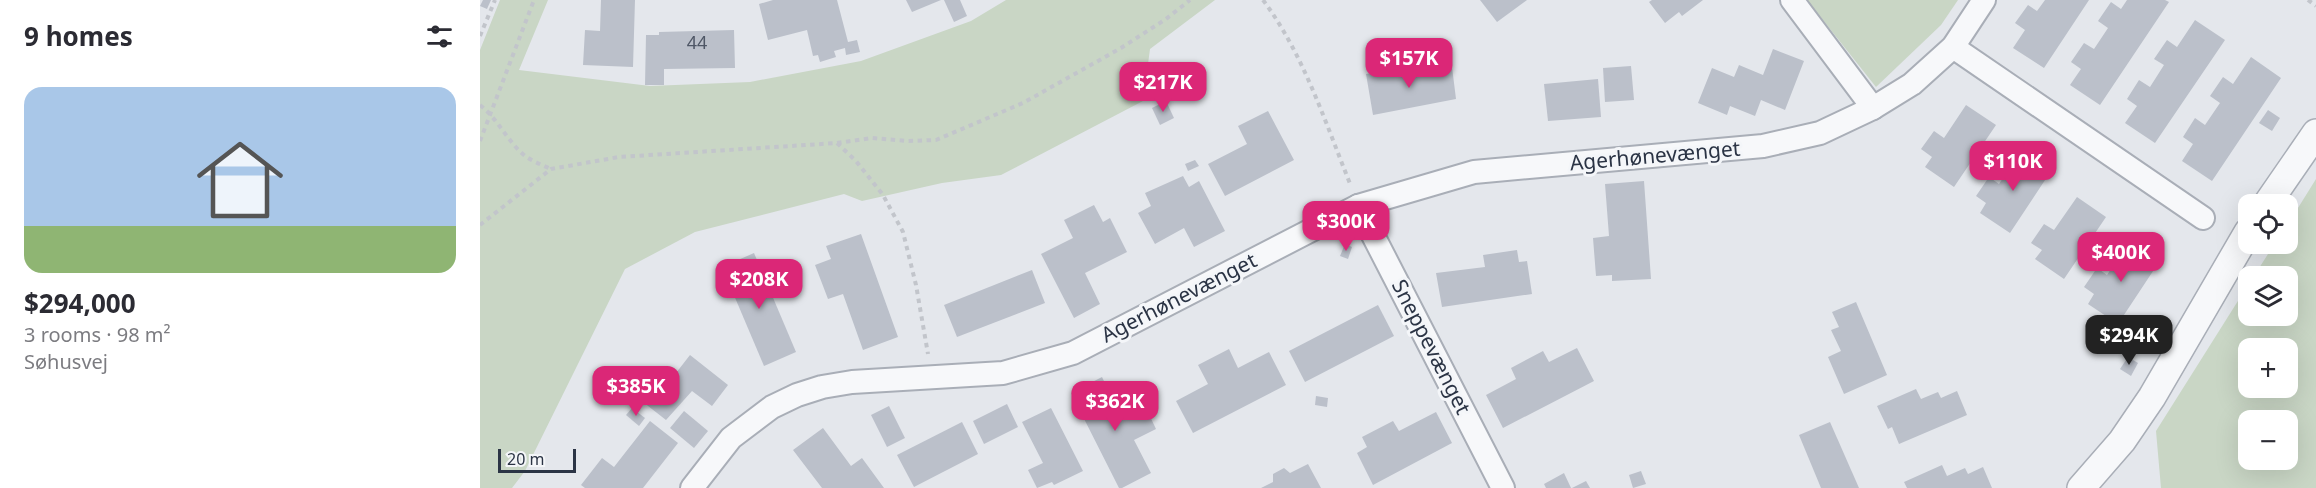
<!DOCTYPE html>
<html lang="en">
<head>
<meta charset="utf-8">
<style>
  :root { --surface:#fff; --page:#f2f2f3; --text:#2b2b33; --muted:#7c7c81; --accent:#db2777 }
  body { margin:0; font-family:"Noto Sans",sans-serif; background:var(--page); color:var(--text); height:100vh; display:flex; flex-direction:column; font-size:22px; white-space:nowrap }
  * { box-sizing:border-box; margin:0 }
  p { font-size:20px; color:var(--muted) }
  .icon { flex:none; width:33px; height:33px; fill:none; stroke:currentColor; stroke-width:2; stroke-linecap:round; stroke-linejoin:round }
  .map { position:relative; flex:1; overflow:hidden }
  .drawer { display:flex; flex-direction:column; background:var(--surface); width:480px }
  .drawer>* { flex:none }
  .buttons { position:absolute; left:1758px; top:194px; display:grid; gap:12px }
  .buttons a { display:grid; place-items:center; width:60px; height:60px; border-radius:12px; background:var(--surface); box-shadow:0 6px 24px #0002; font-size:30px }
  .scale { position:absolute; left:18px; bottom:15px; width:78px; box-sizing:border-box; padding-left:6px; border:3px solid #2b3445; border-top:0; font-size:16px; line-height:21px; white-space:nowrap; color:#2b3445; -webkit-text-stroke:4px #f4f6f9; paint-order:stroke }
  .price { position:absolute; translate:-50% -51px; padding:0 14px; border-radius:12px; background:var(--accent); color:#fff; font-size:20px; line-height:39px; filter:drop-shadow(0 2px 3px #0008) }
  .price::after { content:''; position:absolute; left:50%; top:36px; width:18px; height:14px; margin-left:-9px; background:inherit; clip-path:polygon(0 0,100% 0,50% 100%) }
  .price.on { background:#222; color:#fff }
  ul { padding:0; list-style:none }
  li { display:grid; align-content:center; gap:12px; height:318px; padding:0 24px }
  li span { display:grid; place-items:center; height:186px; border-radius:18px; color:#555 }
  li>.icon { margin-inline-start:auto }
  span .icon { width:108px; height:108px; fill:#fffc; stroke-width:1 }
  li b { font-size:26px }
  h2 { display:flex; justify-content:space-between; align-items:center; height:72px; padding:0 24px; font-size:26px }
  main { display:flex; flex:1; min-height:0 }
  .map>svg:first-child { display:block }
  .green { fill:#c9d6c5; fill-rule:evenodd }
  .building { fill:#bbc0ca }
  .lines { fill:none; stroke-linecap:round; stroke-linejoin:round }
  .minor-casing { stroke:#a9aeb7; stroke-width:26 }
  .tertiary-casing { stroke:#a9aeb7; stroke-width:30 }
  .path { stroke:#c2c5cb; stroke-width:4; stroke-dasharray:4.5 4.5; stroke-linecap:butt }
  .minor { stroke:#f7f8fa; stroke-width:22 }
  .tertiary { stroke:#f7f8fa; stroke-width:27 }
  .labels { text-anchor:middle; stroke-width:6; stroke-linejoin:round; paint-order:stroke }
  .number-label { font-size:18px; fill:#4f5766 }
  .street-label { font-size:21px; fill:#2b3445; stroke:#f4f6f9 }
</style>
</head>
<body>
<main>
<section class="drawer">
<h2>9 homes<svg class="icon" aria-label="filters" viewBox="0 0 24 24"><path d="M4 7h16M4 17h16"/><circle cx="9" cy="7" r="2"/><circle cx="15" cy="17" r="2"/></svg></h2>
<ul>
<li><span style="background:linear-gradient(#a9c7e8 75%,#8fb573 0)"><svg class="icon" aria-label="home" viewBox="0 0 24 24"><path d="M3 11l9-7 9 7M6 9v11h12V9"/></svg></span><div><b>$294,000</b><p>3 rooms · 98 m²</p><p>Søhusvej</p></div></li>
</ul>
</section>
<div class="map">
<svg width="1836" height="488" viewBox="0 0 1836 488">
  <rect width="100%" height="100%" fill="#e4e7ec"/>
  <g class="green">
    <path d="M 20,0 L 68,0 L 39,70 L 170,86 L 270,82 L 381,61 L 491,21 L 526,0 L 735,0 L 670,49 L 663,101 L 521,175 L 462,183 L 382,201 L 364,194 L 215,232 L 145,269 L 45,471 L 32,488 L 0,488 L 0,50 Z"/>
    <path d="M 1327,0 L 1478,0 L 1461,25 L 1396,87 Z"/>
    <path d="M 1836,179 L 1836,488 L 1681,488 L 1676,431 L 1768,285 L 1768,315 L 1808,315 L 1808,276 L 1774,276 L 1795,243 L 1808,243 L 1808,224 ZM 1768,348 L 1808,348 L 1808,387 L 1768,387 ZM 1768,420 L 1808,420 L 1808,459 L 1768,459 Z"/>
  </g>
  <g class="building">
    <path d="M 3,0 L 11,0 L 7,9 L 0,6 Z"/>
    <path d="M 121,0 L 155,0 L 153,67 L 103,65 L 105,30 L 120,31 Z"/>
    <path d="M 293,0 L 357,0 L 368,42 L 377,40 L 380,52 L 366,55 L 365,48 L 354,51 L 356,57 L 340,62 L 338,55 L 333,56 L 327,30 L 288,40 L 279,4 Z"/>
    <path d="M 426,0 L 461,0 L 432,12 Z"/>
    <path d="M 464,0 L 480,0 L 487,16 L 474,22 Z"/>
    <path d="M 1000,0 L 1047,0 L 1017,22 Z"/>
    <path d="M 1172,0 L 1223,0 L 1202,16 L 1199,12 L 1185,23 L 1169,2 Z"/>
    <path d="M 1565,0 L 1609,0 L 1564,68 L 1533,48 L 1545,30 L 1535,23 L 1548,5 L 1557,11 Z"/>
    <path d="M 1647,0 L 1685,0 L 1689,2 L 1620,105 L 1590,85 L 1601,69 L 1591,62 L 1604,43 L 1614,49 L 1628,28 L 1618,21 L 1631,2 L 1641,9 Z"/>
    <path d="M 1715,20 L 1745,40 L 1675,143 L 1645,123 L 1657,106 L 1647,99 L 1659,80 L 1670,87 L 1684,65 L 1674,59 L 1687,40 L 1697,47 Z"/>
    <path d="M 254,30 L 255,68 L 184,69 L 184,85 L 165,85 L 166,35 L 179,35 L 179,32 Z"/>
    <path d="M 1293,49 L 1324,61 L 1305,110 L 1281,100 L 1275,116 L 1250,106 L 1247,115 L 1218,103 L 1232,68 L 1254,77 L 1259,65 L 1283,75 Z"/>
    <path d="M 1771,57 L 1801,78 L 1732,181 L 1702,161 L 1713,144 L 1703,137 L 1715,118 L 1725,125 L 1740,103 L 1730,96 L 1743,77 L 1753,84 Z"/>
    <path d="M 1151,66 L 1154,100 L 1125,102 L 1123,68 Z"/>
    <path d="M 972,67 L 976,99 L 893,115 L 886,74 L 924,68 L 925,75 Z"/>
    <path d="M 1118,79 L 1121,117 L 1068,121 L 1064,84 Z"/>
    <path d="M 686,101 L 694,118 L 680,125 L 672,108 Z"/>
    <path d="M 1486,105 L 1516,125 L 1474,187 L 1445,167 L 1452,157 L 1441,149 L 1454,131 L 1464,138 Z"/>
    <path d="M 1788,110 L 1800,118 L 1792,131 L 1779,123 Z"/>
    <path d="M 788,111 L 814,160 L 745,196 L 728,164 L 767,144 L 758,126 Z"/>
    <path d="M 1541,151 L 1571,171 L 1530,233 L 1500,213 L 1506,203 L 1496,196 L 1509,177 L 1519,184 Z"/>
    <path d="M 715,160 L 719,166 L 708,171 L 705,164 Z"/>
    <path d="M 703,176 L 709,187 L 719,181 L 745,231 L 714,247 L 704,228 L 675,244 L 658,213 L 671,206 L 665,193 Z"/>
    <path d="M 1164,181 L 1171,279 L 1132,281 L 1132,275 L 1116,276 L 1113,238 L 1129,236 L 1125,184 Z"/>
    <path d="M 1597,197 L 1626,217 L 1584,279 L 1555,259 L 1562,250 L 1551,243 L 1564,224 L 1574,230 Z"/>
    <path d="M 614,205 L 623,222 L 630,218 L 647,252 L 605,273 L 620,304 L 594,318 L 561,254 L 593,238 L 584,220 Z"/>
    <path d="M 381,234 L 418,337 L 383,350 L 363,294 L 348,299 L 335,265 L 351,259 L 346,246 Z"/>
    <path d="M 1649,242 L 1679,262 L 1638,324 L 1608,304 L 1614,294 L 1604,287 L 1617,268 L 1627,275 Z"/>
    <path d="M 865,244 L 872,247 L 868,259 L 860,256 Z"/>
    <path d="M 1037,250 L 1039,262 L 1047,261 L 1052,294 L 962,307 L 956,273 L 1005,267 L 1003,255 Z"/>
    <path d="M 274,253 L 316,352 L 284,366 L 242,267 Z"/>
    <path d="M 552,270 L 565,303 L 477,337 L 464,305 Z"/>
    <path d="M 1376,302 L 1407,375 L 1364,394 L 1348,357 L 1361,351 L 1351,330 L 1359,327 L 1352,312 Z"/>
    <path d="M 898,305 L 914,336 L 825,382 L 809,351 Z"/>
    <path d="M 1097,348 L 1114,381 L 1023,428 L 1006,395 L 1036,379 L 1031,368 L 1063,351 L 1069,362 Z"/>
    <path d="M 749,349 L 758,368 L 789,352 L 806,385 L 713,433 L 696,401 L 728,384 L 718,365 Z"/>
    <path d="M 210,355 L 248,385 L 232,406 L 212,391 L 186,420 L 154,395 L 169,376 L 180,384 L 191,370 L 196,373 Z"/>
    <path d="M 1648,357 L 1658,363 L 1651,376 L 1640,369 Z"/>
    <path d="M 622,377 L 643,420 L 666,408 L 676,429 L 654,440 L 671,473 L 642,488 L 639,488 L 591,393 Z"/>
    <path d="M 1436,389 L 1441,399 L 1458,392 L 1461,398 L 1477,391 L 1487,415 L 1419,444 L 1412,427 L 1408,429 L 1397,406 Z"/>
    <path d="M 836,396 L 848,398 L 847,407 L 835,405 Z"/>
    <path d="M 527,404 L 538,427 L 504,444 L 493,421 Z"/>
    <path d="M 409,406 L 425,438 L 407,447 L 391,415 Z"/>
    <path d="M 152,408 L 165,418 L 159,426 L 146,415 Z"/>
    <path d="M 571,408 L 603,471 L 574,485 L 572,482 L 557,488 L 548,470 L 563,463 L 542,422 Z"/>
    <path d="M 204,411 L 228,431 L 214,448 L 190,428 Z"/>
    <path d="M 956,412 L 972,443 L 893,485 L 877,453 L 887,447 L 882,437 L 913,421 L 919,431 Z"/>
    <path d="M 170,421 L 198,443 L 163,488 L 105,488 L 101,485 L 122,458 L 134,467 Z"/>
    <path d="M 482,422 L 498,454 L 434,487 L 417,455 Z"/>
    <path d="M 1350,422 L 1379,488 L 1341,488 L 1319,435 Z"/>
    <path d="M 343,428 L 371,466 L 382,458 L 404,488 L 342,488 L 313,450 Z"/>
    <path d="M 828,464 L 841,488 L 781,488 L 793,482 L 793,474 L 804,468 L 810,473 Z"/>
    <path d="M 1462,465 L 1467,476 L 1485,468 L 1488,474 L 1503,467 L 1512,488 L 1427,488 L 1424,482 Z"/>
    <path d="M 1161,471 L 1166,484 L 1153,488 L 1149,475 Z"/>
    <path d="M 1084,473 L 1091,488 L 1066,488 L 1064,484 Z"/>
    <path d="M 1106,481 L 1110,488 L 1092,488 Z"/>
  </g>
  <g class="lines">
    <g class="minor-casing">
      <g id="minor">
        <path d="M 1312,0 L 1393,108"/>
        <path d="M 1473,47 L 1723,218"/>
        <path d="M 878,206 L 1023,488"/>
        <path d="M 212,488 L 251,438 L 292,407 L 317,395 L 342,387 L 372,382 L 523,373 L 593,353 L 878,206 L 994,172 L 1283,146 L 1340,133 L 1393,108 L 1432,84 L 1473,47 L 1504,0"/>
      </g>
    </g>
    <g class="tertiary-casing">
      <g id="tertiary">
        <path d="M 1787,204 L 1836,133"/>
        <path d="M 1601,488 L 1642,441 L 1672,397 L 1768,232"/>
      </g>
    </g>
    <g class="path">
      <path d="M 783,0 C 824,55 845,122 871,186"/>
      <path d="M 1828,0 L 1836,6"/>
      <path d="M 0,36 L 15,0"/>
      <path d="M 0,105 C 18,119 27,141 45,156 C 52,161 62,165 71,169"/>
      <path d="M 0,141 L 54,0"/>
      <path d="M 357,143 L 376,161 L 403,195 L 423,232 L 436,285 L 448,354"/>
      <path d="M 0,225 L 71,169 L 139,157 L 357,143 L 392,138 L 428,141 L 456,140 L 543,103 L 641,48 L 686,19 L 710,0"/>
    </g>
    <use href="#minor" class="minor"/>
    <use href="#tertiary" class="tertiary"/>
  </g>
  <g class="labels">
    <g class="number-label">
      <text x="217" y="49">44</text>
    </g>
    <g class="street-label">
      <text transform="translate(1175 156) rotate(-5)" y="7">Agerhønevænget</text>
      <text transform="translate(699 298) rotate(-27)" y="7">Agerhønevænget</text>
      <text transform="translate(951 347) rotate(63)" y="7">Sneppevænget</text>
    </g>
  </g>
</svg>
<div class="buttons">
<a><svg class="icon" aria-label="locate" viewBox="0 0 24 24"><circle cx="12" cy="12" r="6"/><path d="M12 2v4M12 18v4M2 12h4M18 12h4"/></svg></a>
<a><svg class="icon" aria-label="layers" viewBox="0 0 24 24"><path d="M12 4l9 5-9 5-9-5zM3 14l9 5 9-5"/></svg></a>
<a>+</a>
<a>−</a>
</div>
<div class="scale">20 m</div>
<b class="price" style="left:929px;top:89px">$157K</b>
<b class="price" style="left:683px;top:113px">$217K</b>
<b class="price" style="left:1533px;top:192px">$110K</b>
<b class="price" style="left:866px;top:252px">$300K</b>
<b class="price" style="left:1641px;top:283px">$400K</b>
<b class="price" style="left:279px;top:310px">$208K</b>
<b class="price on" style="left:1649px;top:366px">$294K</b>
<b class="price" style="left:156px;top:417px">$385K</b>
<b class="price" style="left:635px;top:432px">$362K</b>
</div>
</main>
</body>
</html>
